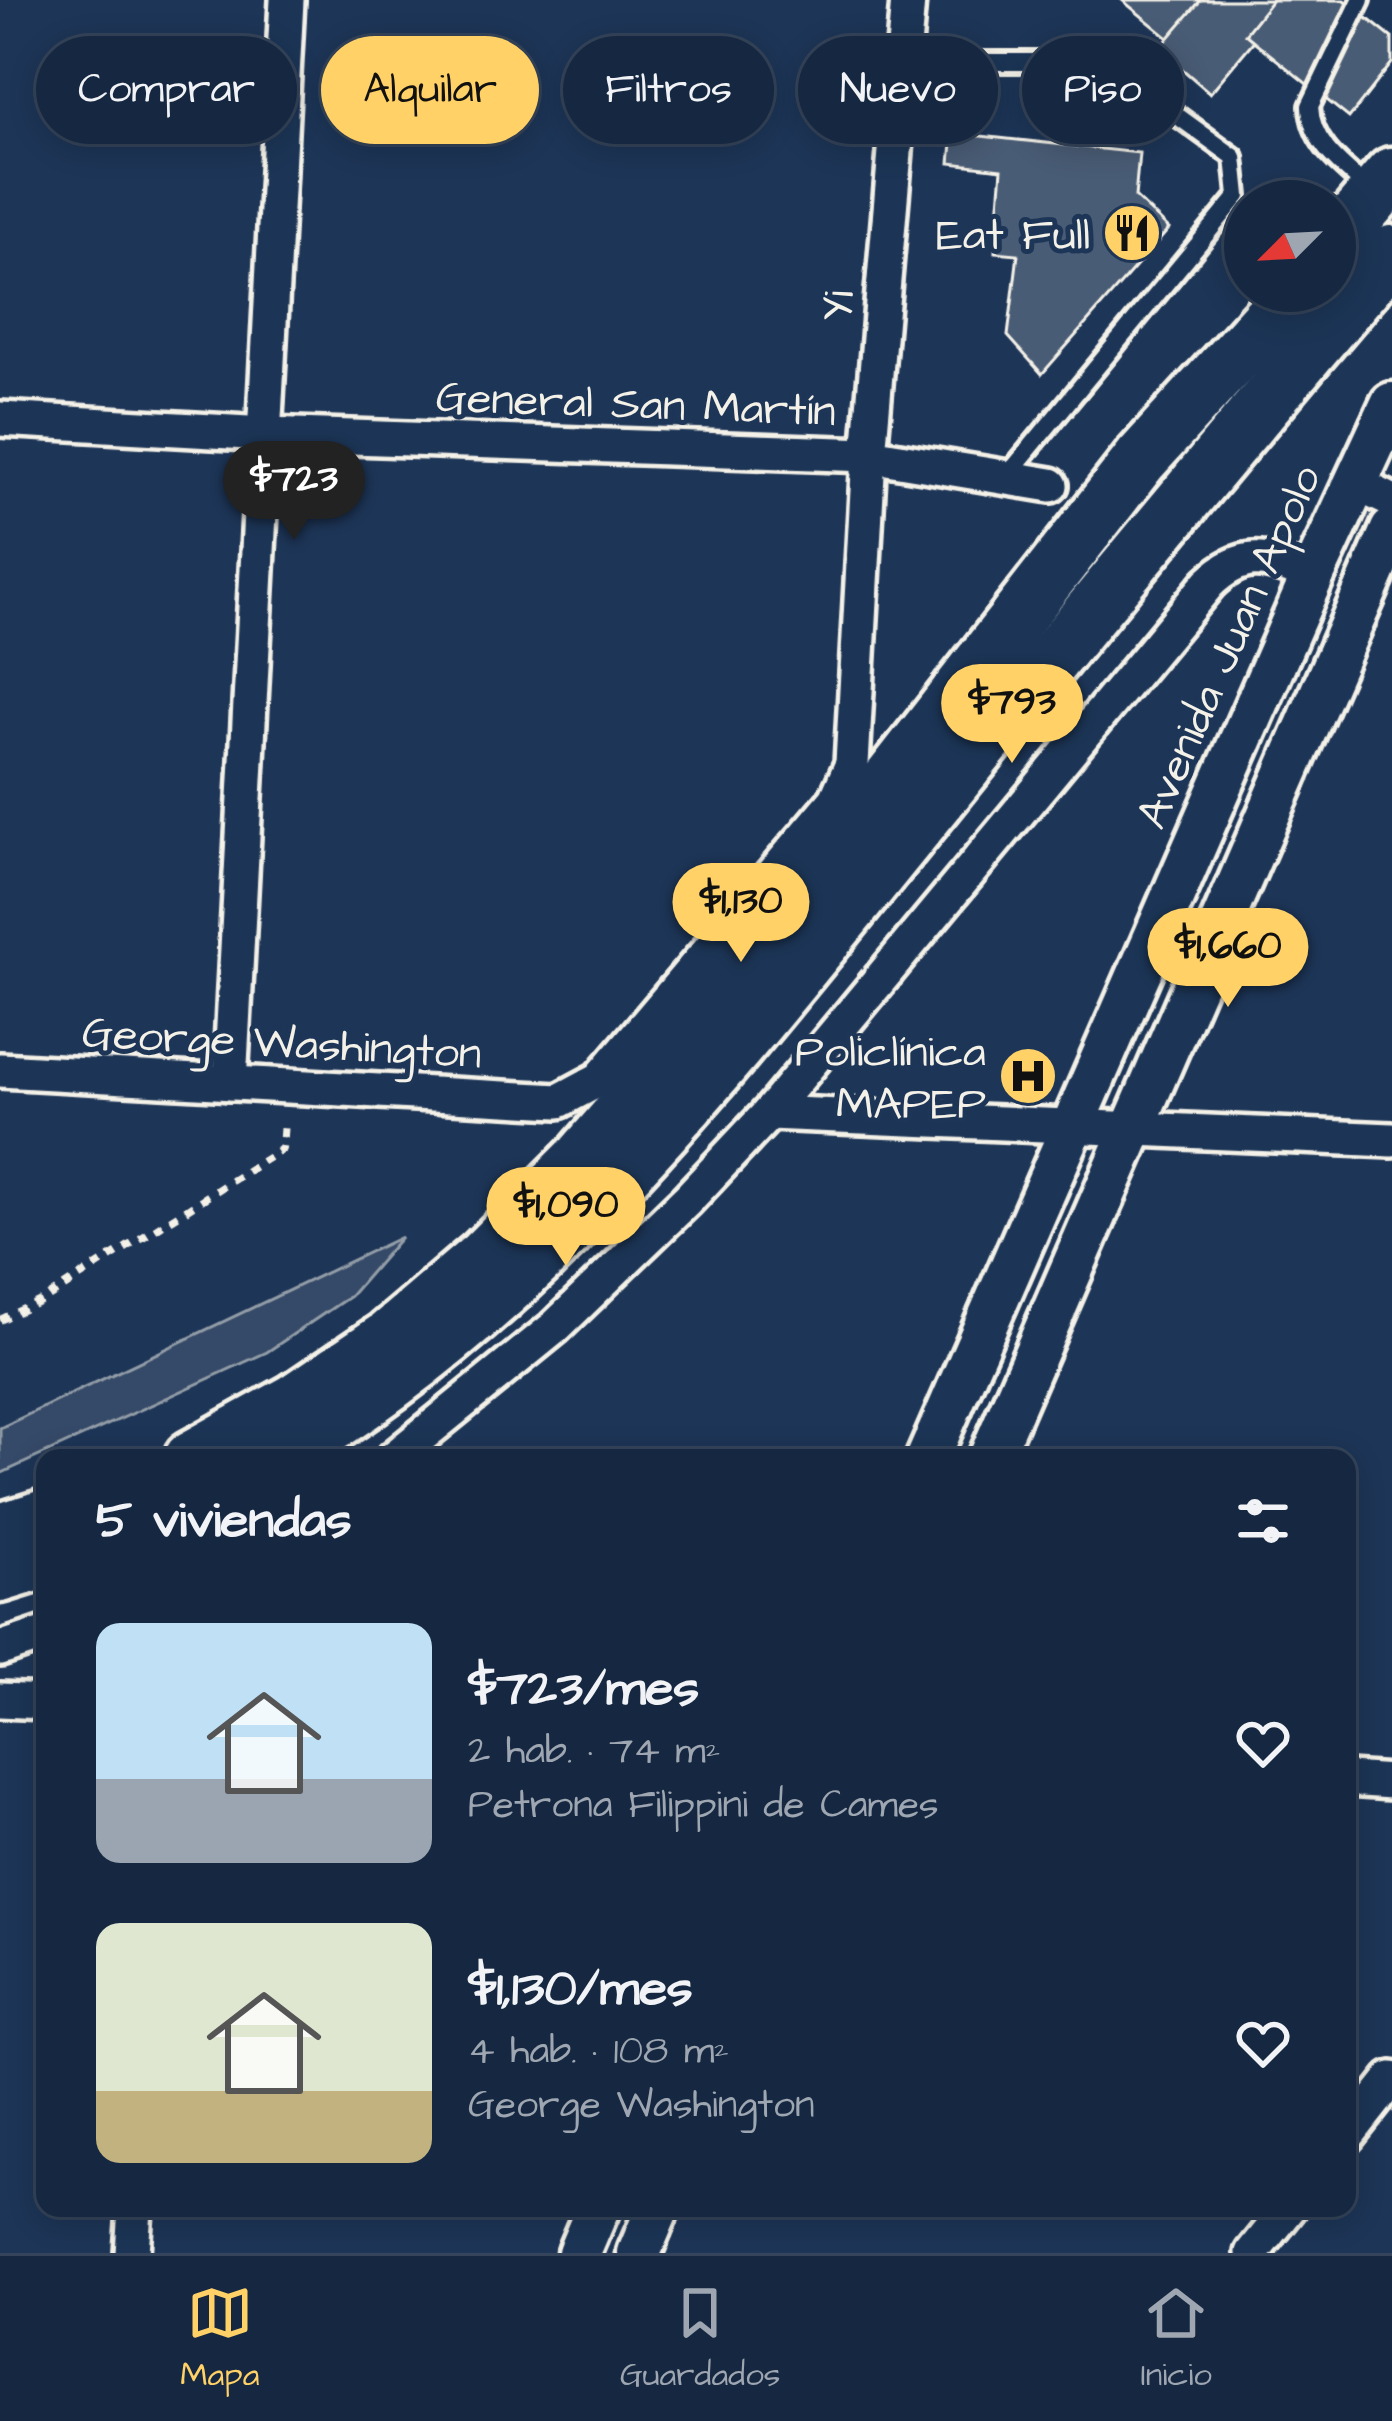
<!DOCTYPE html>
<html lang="es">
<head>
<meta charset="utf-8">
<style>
  :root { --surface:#162841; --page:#23344c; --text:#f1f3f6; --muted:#9ea6b1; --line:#35445a; --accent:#ffd166 }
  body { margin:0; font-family:"Architects Daughter",sans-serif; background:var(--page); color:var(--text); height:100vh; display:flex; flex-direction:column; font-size:45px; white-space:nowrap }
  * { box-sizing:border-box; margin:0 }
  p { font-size:39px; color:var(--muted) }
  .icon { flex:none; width:66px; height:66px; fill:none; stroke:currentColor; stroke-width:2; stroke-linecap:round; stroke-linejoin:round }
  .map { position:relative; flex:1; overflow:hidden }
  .panel { position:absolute; left:36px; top:1449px; width:1320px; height:768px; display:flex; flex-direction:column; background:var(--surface); border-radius:24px; box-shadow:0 6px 30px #0003,0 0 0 3px var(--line) }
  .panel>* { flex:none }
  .hud { position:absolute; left:36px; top:36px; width:1320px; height:108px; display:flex; gap:24px }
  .needle { width:78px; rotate:246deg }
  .tools { position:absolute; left:1224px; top:180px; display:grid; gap:24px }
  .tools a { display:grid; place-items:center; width:132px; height:132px; border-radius:50%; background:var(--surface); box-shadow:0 6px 30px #0003,0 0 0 3px var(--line); font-size:60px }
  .price { position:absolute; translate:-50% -102px; padding:0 27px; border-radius:42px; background:var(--accent); color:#111; font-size:39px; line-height:78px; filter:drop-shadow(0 3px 6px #0008) }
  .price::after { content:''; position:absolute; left:50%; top:72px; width:36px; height:27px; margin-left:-18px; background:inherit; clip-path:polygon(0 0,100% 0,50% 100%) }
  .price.on { background:#222; color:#fff }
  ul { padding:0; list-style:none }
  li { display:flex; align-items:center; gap:36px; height:300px; padding:0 60px }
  li span { display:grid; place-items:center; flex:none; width:336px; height:240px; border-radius:24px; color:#555 }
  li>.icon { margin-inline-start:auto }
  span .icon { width:144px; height:144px; fill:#fffc; stroke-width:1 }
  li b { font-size:51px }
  h2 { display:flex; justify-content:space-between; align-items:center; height:144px; padding:0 60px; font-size:51px }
  .tag { padding:0 42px; border-radius:54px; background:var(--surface); box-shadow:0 6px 30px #0003,0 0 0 3px var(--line); font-size:42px; line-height:108px }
  .tag.on { background:var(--accent); color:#111 }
  .dock { display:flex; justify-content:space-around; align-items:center; height:168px; border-top:3px solid var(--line); background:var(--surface); font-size:33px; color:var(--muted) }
  .dock a { display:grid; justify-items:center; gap:6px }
  .dock .on { color:var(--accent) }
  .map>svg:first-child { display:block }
  .green { fill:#354a67; stroke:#949ea8; stroke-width:3 }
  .building { fill:#485b74; stroke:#f4f1e8; stroke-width:3 }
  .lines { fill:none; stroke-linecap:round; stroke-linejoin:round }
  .service-casing { stroke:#f4f1e8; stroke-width:26 }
  .minor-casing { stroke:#f4f1e8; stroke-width:42 }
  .tertiary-casing { stroke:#f4f1e8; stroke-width:51 }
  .trunk-casing { stroke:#f4f1e8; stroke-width:63 }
  .path { stroke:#f4f1e8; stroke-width:8; stroke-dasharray:9 9; stroke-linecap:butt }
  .service { stroke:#1d3557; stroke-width:16 }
  .minor { stroke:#1d3557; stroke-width:33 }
  .tertiary { stroke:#1d3557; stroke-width:42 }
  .trunk { stroke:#1d3557; stroke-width:54 }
  .labels { text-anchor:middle; stroke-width:10; stroke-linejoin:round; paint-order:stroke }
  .poi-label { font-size:45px; fill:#f4f1e8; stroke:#1d3557; text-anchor:end }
  .street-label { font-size:45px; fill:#f4f1e8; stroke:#1d3557 }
</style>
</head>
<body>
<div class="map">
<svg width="1392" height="2253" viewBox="0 0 1392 2253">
  <rect width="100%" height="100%" fill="#1d3557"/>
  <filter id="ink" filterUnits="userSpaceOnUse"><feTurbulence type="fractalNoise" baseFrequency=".00833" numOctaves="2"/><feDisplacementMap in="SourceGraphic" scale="24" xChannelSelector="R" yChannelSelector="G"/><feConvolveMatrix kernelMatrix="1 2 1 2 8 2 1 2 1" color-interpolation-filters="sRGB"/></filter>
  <g filter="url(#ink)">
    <path class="green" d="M 401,1237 L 350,1296 L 267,1352 L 0,1474 L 0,1428 Z"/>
    <g class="building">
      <path d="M 1122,0 L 1215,0 L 1178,46 Z"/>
      <path d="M 1201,0 L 1288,0 L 1210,93 L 1159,49 Z"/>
      <path d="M 1272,0 L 1344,0 L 1392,38 L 1392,63 L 1349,118 L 1245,34 Z"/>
      <path d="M 953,133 L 1139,153 L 1135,197 L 1169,229 L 1042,374 L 1008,336 L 1018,254 L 995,252 L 1002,169 L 950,163 Z"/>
    </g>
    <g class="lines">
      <g class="service-casing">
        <g id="service">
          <path d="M 1361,0 L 1310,106 C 1311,145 1344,167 1371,191"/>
          <path d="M 902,62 L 1103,62 L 1234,157 L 1238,196 L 1006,477"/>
        </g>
      </g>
      <g class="minor-casing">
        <g id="minor">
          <path d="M 0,419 L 266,434 L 869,455 L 1051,485"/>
          <path d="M 1355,483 L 1392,501"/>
          <path d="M 0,1070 L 559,1101 L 600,1079 L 836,800 L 852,764 L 869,455 L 908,0"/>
          <path d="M 230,1083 L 287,0"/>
          <path d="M 769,1113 L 1392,1140"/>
          <path d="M 394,1458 L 554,1328 L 687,1200 L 769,1113 L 1209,583 C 1247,547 1268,560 1313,575"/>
          <path d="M 0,1649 L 45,1634"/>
          <path d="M 0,1700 L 45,1702"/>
          <path d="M 1347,1779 L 1392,1782"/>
          <path d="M 1347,2136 L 1392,2079"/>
          <path d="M 132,2253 L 135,2208"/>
          <path d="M 1253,2253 L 1289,2208"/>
        </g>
      </g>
      <g class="tertiary-casing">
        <g id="tertiary">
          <path d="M 928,1458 L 1313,575 L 1392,404"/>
          <path d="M 990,1458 L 1392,530"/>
          <path d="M 579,2253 L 598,2208"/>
          <path d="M 639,2253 L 658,2208"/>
        </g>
      </g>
      <g class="trunk-casing">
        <g id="trunk">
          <path d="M 1335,242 L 1392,175"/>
          <path d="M 192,1458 L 295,1401 L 388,1338 L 483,1257 L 583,1157 L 712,1008 L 1141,459 L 1294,291"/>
          <path d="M 277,1458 C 544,1303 731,1053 923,818 C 1077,627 1233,439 1392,253"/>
          <path d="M 0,1531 L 45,1517"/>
          <path d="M 0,1575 L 45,1561"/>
        </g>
      </g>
      <path class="path" d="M 0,1320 L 45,1299 L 282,1149 L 284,1121"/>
      <use href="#service" class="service"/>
      <use href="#minor" class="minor"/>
      <use href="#tertiary" class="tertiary"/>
      <use href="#trunk" class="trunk"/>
    </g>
  </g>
  <defs>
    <g id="restaurant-disc" transform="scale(3)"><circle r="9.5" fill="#ffd166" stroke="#1d3557"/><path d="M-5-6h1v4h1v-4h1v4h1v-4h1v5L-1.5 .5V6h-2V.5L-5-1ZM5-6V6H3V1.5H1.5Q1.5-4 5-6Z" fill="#111"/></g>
    <g id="hospital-disc" transform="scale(3)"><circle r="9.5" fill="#ffd166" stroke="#1d3557"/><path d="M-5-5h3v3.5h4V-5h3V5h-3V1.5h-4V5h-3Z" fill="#111"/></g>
  </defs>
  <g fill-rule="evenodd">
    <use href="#restaurant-disc" x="1132" y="233"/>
    <use href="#hospital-disc" x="1028" y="1076"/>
  </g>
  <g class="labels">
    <g class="poi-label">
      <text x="1090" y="249">Eat Full</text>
      <text x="986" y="1066">Policlínica<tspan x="986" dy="52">MAPEP</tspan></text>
    </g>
    <g class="street-label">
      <text transform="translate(836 306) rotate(-85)" y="16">Yi</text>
      <text transform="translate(636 402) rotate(2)" y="16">General San Martín</text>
      <text transform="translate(1227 646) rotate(-66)" y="16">Avenida Juan Apolo</text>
      <text transform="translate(282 1041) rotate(3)" y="16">George Washington</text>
    </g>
  </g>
</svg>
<div class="tools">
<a><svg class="needle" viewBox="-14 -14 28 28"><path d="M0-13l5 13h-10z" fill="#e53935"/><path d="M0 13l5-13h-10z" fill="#9ea6b1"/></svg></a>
</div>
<b class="price on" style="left:294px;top:543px">$723</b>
<b class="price" style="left:1012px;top:766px">$793</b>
<b class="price" style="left:741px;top:965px">$1,130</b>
<b class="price" style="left:1228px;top:1010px">$1,660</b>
<b class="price" style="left:566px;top:1269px">$1,090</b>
<div class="hud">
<a class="tag">Comprar</a>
<a class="tag on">Alquilar</a>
<a class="tag">Filtros</a>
<a class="tag">Nuevo</a>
<a class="tag">Piso</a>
</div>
<section class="panel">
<h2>5 viviendas<svg class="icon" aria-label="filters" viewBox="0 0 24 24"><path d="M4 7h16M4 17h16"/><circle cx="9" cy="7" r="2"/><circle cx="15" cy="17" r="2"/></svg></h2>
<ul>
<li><span style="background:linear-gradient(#bfe0f5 65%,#9aa5b1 0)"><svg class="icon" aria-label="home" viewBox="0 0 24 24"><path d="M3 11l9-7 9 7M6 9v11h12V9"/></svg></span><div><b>$723/mes</b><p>2 hab. · 74 m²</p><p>Petrona Filippini de Cames</p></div><svg class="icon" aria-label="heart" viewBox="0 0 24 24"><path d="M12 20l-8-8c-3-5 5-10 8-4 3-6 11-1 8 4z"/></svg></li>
<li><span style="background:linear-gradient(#dfe7d0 70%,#c2b280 0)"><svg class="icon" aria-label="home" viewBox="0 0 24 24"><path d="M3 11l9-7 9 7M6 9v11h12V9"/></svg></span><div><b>$1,130/mes</b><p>4 hab. · 108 m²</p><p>George Washington</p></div><svg class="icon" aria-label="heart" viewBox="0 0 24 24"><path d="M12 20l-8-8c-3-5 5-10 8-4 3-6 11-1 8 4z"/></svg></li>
</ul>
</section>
</div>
<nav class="dock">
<a class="on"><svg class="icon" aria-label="map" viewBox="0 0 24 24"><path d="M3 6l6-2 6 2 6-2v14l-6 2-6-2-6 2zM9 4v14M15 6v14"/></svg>Mapa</a>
<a><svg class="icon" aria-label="saved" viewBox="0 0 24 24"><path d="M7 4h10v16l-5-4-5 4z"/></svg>Guardados</a>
<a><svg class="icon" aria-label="home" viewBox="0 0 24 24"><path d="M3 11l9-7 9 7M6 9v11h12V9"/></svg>Inicio</a>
</nav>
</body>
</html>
